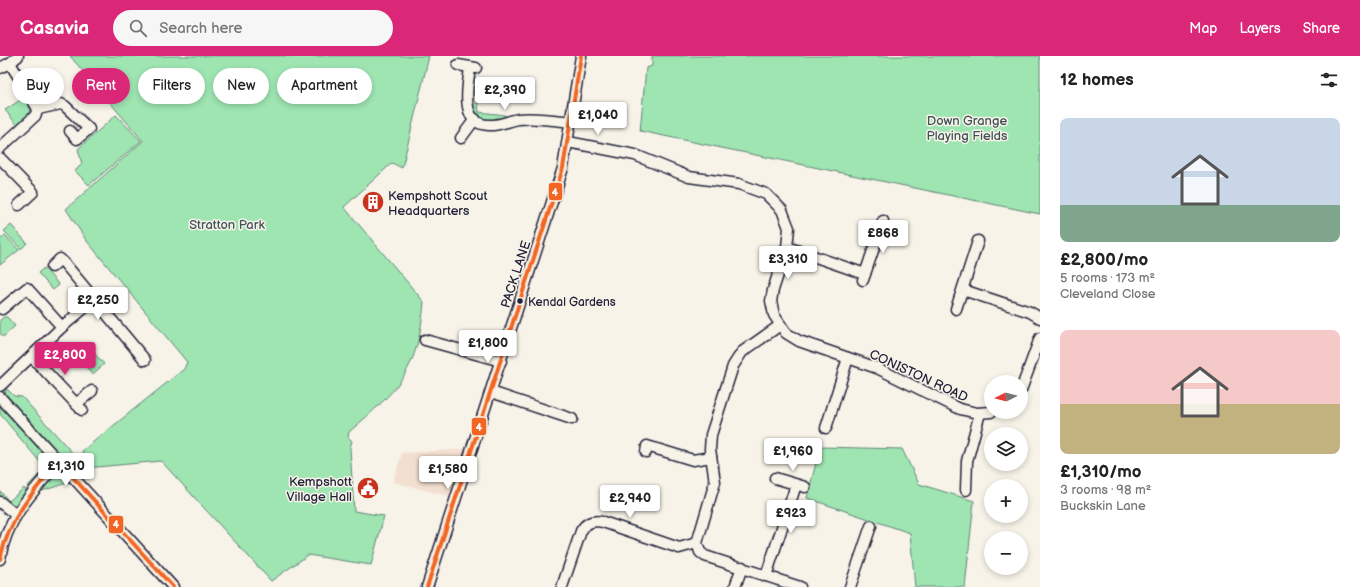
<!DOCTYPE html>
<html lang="en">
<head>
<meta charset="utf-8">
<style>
  :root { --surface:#fff; --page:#f6f6f6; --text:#222; --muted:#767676; --accent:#db2777 }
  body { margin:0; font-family:"Balsamiq Sans",sans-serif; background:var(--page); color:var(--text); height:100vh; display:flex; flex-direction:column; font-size:15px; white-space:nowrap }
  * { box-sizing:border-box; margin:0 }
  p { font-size:13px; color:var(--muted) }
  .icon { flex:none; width:22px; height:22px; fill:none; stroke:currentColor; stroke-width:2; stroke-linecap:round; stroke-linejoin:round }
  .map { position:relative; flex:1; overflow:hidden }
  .side { display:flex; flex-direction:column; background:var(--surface); width:320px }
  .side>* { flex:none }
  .hud { position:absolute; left:12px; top:12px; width:380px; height:36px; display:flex; gap:8px }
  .needle { width:26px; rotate:264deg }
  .controls { position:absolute; left:984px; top:319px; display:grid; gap:8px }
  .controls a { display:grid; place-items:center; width:44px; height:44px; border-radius:50%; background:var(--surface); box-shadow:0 2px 6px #0003; font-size:20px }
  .price { position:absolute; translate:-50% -34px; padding:0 9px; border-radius:4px; background:#fff; color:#222; font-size:13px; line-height:26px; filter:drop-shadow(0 1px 2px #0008) }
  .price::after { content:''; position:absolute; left:50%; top:24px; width:12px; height:9px; margin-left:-6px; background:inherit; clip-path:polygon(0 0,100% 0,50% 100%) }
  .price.active { background:var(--accent); color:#fff }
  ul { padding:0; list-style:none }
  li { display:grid; align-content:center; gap:8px; height:212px; padding:0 20px }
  li span { display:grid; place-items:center; height:124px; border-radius:8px; color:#555 }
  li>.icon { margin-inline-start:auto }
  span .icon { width:72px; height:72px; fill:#fffc; stroke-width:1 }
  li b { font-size:17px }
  h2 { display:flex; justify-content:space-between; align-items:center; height:48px; padding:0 20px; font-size:17px }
  .pill { padding:0 14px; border-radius:18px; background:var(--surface); box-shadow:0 2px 6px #0003; font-size:14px; line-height:36px }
  .pill.active { background:var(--accent); color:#fff }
  header { display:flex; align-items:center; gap:24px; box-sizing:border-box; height:56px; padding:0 20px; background:var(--accent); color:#fff }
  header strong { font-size:19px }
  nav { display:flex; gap:22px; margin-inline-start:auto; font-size:14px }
  .search { width:280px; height:36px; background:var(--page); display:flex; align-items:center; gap:10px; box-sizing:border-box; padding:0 14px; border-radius:22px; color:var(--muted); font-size:15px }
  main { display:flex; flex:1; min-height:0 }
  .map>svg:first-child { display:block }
  .built { fill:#f2dfd0 }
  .green { fill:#9ee5b2; stroke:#608476 }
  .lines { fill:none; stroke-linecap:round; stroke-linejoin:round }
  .minor-casing { stroke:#22223b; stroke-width:13 }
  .minor { stroke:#f7f3e8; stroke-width:10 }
  .bus-1-casing { stroke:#f7f3e8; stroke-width:7 }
  .bus-1 { stroke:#f26522; stroke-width:4 }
  .bus-dot { fill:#22223b; stroke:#f7f3e8; stroke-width:1.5 }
  .labels { text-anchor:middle; stroke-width:3; stroke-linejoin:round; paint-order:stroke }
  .bus-label { font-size:12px; fill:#22223b; stroke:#f7f3e8; text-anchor:start }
  .park-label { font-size:13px; fill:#415359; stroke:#f7f3e8 }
  .poi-label { font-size:13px; fill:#22223b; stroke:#f7f3e8; text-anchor:start }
  .street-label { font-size:13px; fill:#22223b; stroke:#f7f3e8 }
  .line-badge { stroke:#f7f3e8; stroke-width:1.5 }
  .badge-label { font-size:11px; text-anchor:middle; font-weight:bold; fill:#fff }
</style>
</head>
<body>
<header>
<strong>Casavia</strong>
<div class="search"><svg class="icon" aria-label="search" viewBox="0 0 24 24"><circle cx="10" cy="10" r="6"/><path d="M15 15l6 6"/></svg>Search here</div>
<nav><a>Map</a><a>Layers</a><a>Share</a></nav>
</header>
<main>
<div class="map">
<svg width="1040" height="531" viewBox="0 0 1040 531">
  <rect width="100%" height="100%" fill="#f7f3e8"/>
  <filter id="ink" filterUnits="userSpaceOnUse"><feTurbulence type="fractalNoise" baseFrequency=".025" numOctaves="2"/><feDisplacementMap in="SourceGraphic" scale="8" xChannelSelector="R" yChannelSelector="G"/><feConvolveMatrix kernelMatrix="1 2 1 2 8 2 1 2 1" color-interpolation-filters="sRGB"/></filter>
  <g filter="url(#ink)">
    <path class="built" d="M 468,393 L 453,441 L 393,426 L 402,397 Z"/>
    <g class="green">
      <path d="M 70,0 L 429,0 L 402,112 L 392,107 L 344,151 L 424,246 C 418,315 400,332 349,376 L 348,381 L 352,385 L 350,392 L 354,455 L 384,460 L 371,509 L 308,499 L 271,525 L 161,405 L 86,412 L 82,395 L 184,313 L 187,306 L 86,184 L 66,153 L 143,85 Z"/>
      <path d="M 652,0 L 1040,0 L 1040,158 L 640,75 L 646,12 L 652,10 Z"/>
      <path d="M 25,41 C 36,53 27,61 18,70 L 5,54 Z"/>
      <path d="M 469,47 L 478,47 L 479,56 L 505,59 L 505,65 L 477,64 Z"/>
      <path d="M 116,59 L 141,85 L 89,129 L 75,115 L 82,108 L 78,93 Z"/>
      <path d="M 11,169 L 27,187 L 21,193 L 4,175 Z"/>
      <path d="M 5,179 L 19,194 L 0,209 L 0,184 Z"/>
      <path d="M 44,212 L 59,229 L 53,234 L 38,217 Z"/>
      <path d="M 4,261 L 7,261 L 15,270 L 3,281 L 0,277 L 0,264 Z"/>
      <path d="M 91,294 L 104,308 L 92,319 L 80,302 Z"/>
      <path d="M 6,332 L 14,340 L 22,341 L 77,402 L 74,414 L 5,340 Z"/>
      <path d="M 0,348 L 50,404 L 50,411 L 30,434 L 27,431 L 45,412 L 0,358 Z"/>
      <path d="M 820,391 L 902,393 L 919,428 L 974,445 L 965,531 L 915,531 L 910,477 L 807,442 Z"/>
      <path d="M 60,418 L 66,421 L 70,426 L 39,436 L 52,419 Z"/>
      <path d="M 24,432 L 28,436 L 17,449 L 11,450 L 0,440 L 0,435 L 9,445 Z"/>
    </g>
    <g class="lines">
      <g class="minor-casing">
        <g id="minor">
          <path d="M 10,7 L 18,0"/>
          <path d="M 458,9 L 476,12"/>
          <path d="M 0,12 L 10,7 L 38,53 L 35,60 L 0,92"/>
          <path d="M 470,12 C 468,29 459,68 488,69 C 498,70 508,65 518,63 C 536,61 554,64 571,66"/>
          <path d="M 38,53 L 61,48 L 65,50 L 89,73 L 77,83 L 70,75"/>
          <path d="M 461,82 L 475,63"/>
          <path d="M 568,86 L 635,99 L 689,121 L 739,128 L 766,138 L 782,154 L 789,172 L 787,191 L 773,234 L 771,245 L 774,259 L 786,277 L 799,285 L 877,312 L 960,353 L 977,357 L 991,356"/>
          <path d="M 0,102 L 33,136 L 19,149"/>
          <path d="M 787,191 L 865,218"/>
          <path d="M 52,211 L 60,203 L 65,208 L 145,304"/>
          <path d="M 863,224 L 883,165"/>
          <path d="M 963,234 L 1030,256 L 1040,262"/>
          <path d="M 2,253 L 27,232 L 62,271"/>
          <path d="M 956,253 L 978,185"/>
          <path d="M 779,270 L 742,296 L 733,310 L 711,379 L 710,393 L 715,426 L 697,487 L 700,496 L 705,500 L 800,531"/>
          <path d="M 425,284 L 501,305"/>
          <path d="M 32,301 L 82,354"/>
          <path d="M 0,330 L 62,271 L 95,243"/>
          <path d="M 1021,334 L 1040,282"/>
          <path d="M 491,336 L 572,363"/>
          <path d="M 0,341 L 173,531"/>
          <path d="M 76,348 L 92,335"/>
          <path d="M 826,372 L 848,302"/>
          <path d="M 646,396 L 647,390 L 693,404 L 711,401"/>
          <path d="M 775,422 L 805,431"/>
          <path d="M 966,434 L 967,405 L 980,357"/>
          <path d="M 0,446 L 16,459"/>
          <path d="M 0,503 C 6,463 33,435 59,406"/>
          <path d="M 766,520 L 796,429"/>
          <path d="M 427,531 L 563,112 L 581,0"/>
          <path d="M 562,531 L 581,475 C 586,466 593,464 603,466 L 679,492 L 697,487"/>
          <path d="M 735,531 L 742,511"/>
          <path d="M 850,531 L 871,470"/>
        </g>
      </g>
      <use href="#minor" class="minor"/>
      <g class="bus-1-casing">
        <g id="bus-1">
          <path d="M 59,406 L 173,531"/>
          <path d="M 0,503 C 9,463 32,436 59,406"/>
          <path d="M 427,531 L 563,112 L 581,0"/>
        </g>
      </g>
      <use href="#bus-1" class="bus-1"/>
    </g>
  </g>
  <defs>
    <g id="building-disc" transform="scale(1.15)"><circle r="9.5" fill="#c8321e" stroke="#f7f3e8"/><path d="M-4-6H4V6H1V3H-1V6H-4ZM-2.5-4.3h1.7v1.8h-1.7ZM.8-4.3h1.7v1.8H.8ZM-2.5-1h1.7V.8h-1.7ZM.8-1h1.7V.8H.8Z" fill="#fff"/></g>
    <g id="civic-disc" transform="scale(1.15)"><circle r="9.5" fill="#c8321e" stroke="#f7f3e8"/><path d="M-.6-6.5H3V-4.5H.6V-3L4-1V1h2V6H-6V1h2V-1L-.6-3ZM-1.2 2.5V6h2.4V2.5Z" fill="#fff"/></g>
  </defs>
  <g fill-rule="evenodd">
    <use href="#building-disc" x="373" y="146"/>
    <use href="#civic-disc" x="368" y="432"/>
  </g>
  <circle class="bus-dot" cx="520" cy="245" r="3.5"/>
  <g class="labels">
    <g class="bus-label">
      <text x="528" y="250">Kendal Gardens</text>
    </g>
    <g class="park-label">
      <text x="967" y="69">Down Grange<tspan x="967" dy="15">Playing Fields</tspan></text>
      <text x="227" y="173">Stratton Park</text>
    </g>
    <g class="poi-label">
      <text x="388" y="144">Kempshott Scout<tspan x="388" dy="15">Headquarters</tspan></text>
      <text x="352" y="430" text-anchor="end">Kempshott<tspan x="352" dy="15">Village Hall</tspan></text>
    </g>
    <g class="street-label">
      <text transform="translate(515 218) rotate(-72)" y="5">PACK LANE</text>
      <text transform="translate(919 319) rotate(25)" y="5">CONISTON ROAD</text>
    </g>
  </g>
  <g class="line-badge">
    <rect x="548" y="126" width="15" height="19" rx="4" fill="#f26522"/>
    <rect x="471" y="361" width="16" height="19" rx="4" fill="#f26522"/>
    <rect x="108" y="459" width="16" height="19" rx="4" fill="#f26522"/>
  </g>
  <g class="badge-label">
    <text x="555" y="140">4</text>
    <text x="479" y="375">4</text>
    <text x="116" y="472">4</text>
  </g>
</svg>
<div class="controls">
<a><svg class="needle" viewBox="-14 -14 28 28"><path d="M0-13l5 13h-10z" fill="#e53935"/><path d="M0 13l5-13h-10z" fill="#767676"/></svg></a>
<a><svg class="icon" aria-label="layers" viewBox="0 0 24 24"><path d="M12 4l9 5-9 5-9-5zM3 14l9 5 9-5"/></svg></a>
<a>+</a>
<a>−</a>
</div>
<b class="price" style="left:505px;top:55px">£2,390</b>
<b class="price" style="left:598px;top:80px">£1,040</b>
<b class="price" style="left:883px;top:198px">£868</b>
<b class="price" style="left:788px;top:224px">£3,310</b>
<b class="price" style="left:98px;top:265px">£2,250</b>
<b class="price" style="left:488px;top:308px">£1,800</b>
<b class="price active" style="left:65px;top:320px">£2,800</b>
<b class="price" style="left:793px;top:416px">£1,960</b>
<b class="price" style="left:66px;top:431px">£1,310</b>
<b class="price" style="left:448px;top:434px">£1,580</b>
<b class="price" style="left:630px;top:463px">£2,940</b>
<b class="price" style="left:791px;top:478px">£923</b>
<div class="hud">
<a class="pill">Buy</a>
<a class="pill active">Rent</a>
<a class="pill">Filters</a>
<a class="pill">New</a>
<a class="pill">Apartment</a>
</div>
</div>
<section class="side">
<h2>12 homes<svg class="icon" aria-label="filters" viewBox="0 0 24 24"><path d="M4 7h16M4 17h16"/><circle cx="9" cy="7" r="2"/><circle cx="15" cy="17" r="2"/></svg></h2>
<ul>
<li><span style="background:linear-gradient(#c9d6e8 70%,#7fa58c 0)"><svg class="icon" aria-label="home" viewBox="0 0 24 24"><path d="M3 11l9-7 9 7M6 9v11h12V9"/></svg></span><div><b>£2,800/mo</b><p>5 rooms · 173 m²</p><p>Cleveland Close</p></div></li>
<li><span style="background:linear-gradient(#f6c9c9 60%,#c2b280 0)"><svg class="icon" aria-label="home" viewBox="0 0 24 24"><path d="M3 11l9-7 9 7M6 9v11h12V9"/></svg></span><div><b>£1,310/mo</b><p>3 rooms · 98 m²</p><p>Buckskin Lane</p></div></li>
</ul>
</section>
</main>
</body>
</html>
